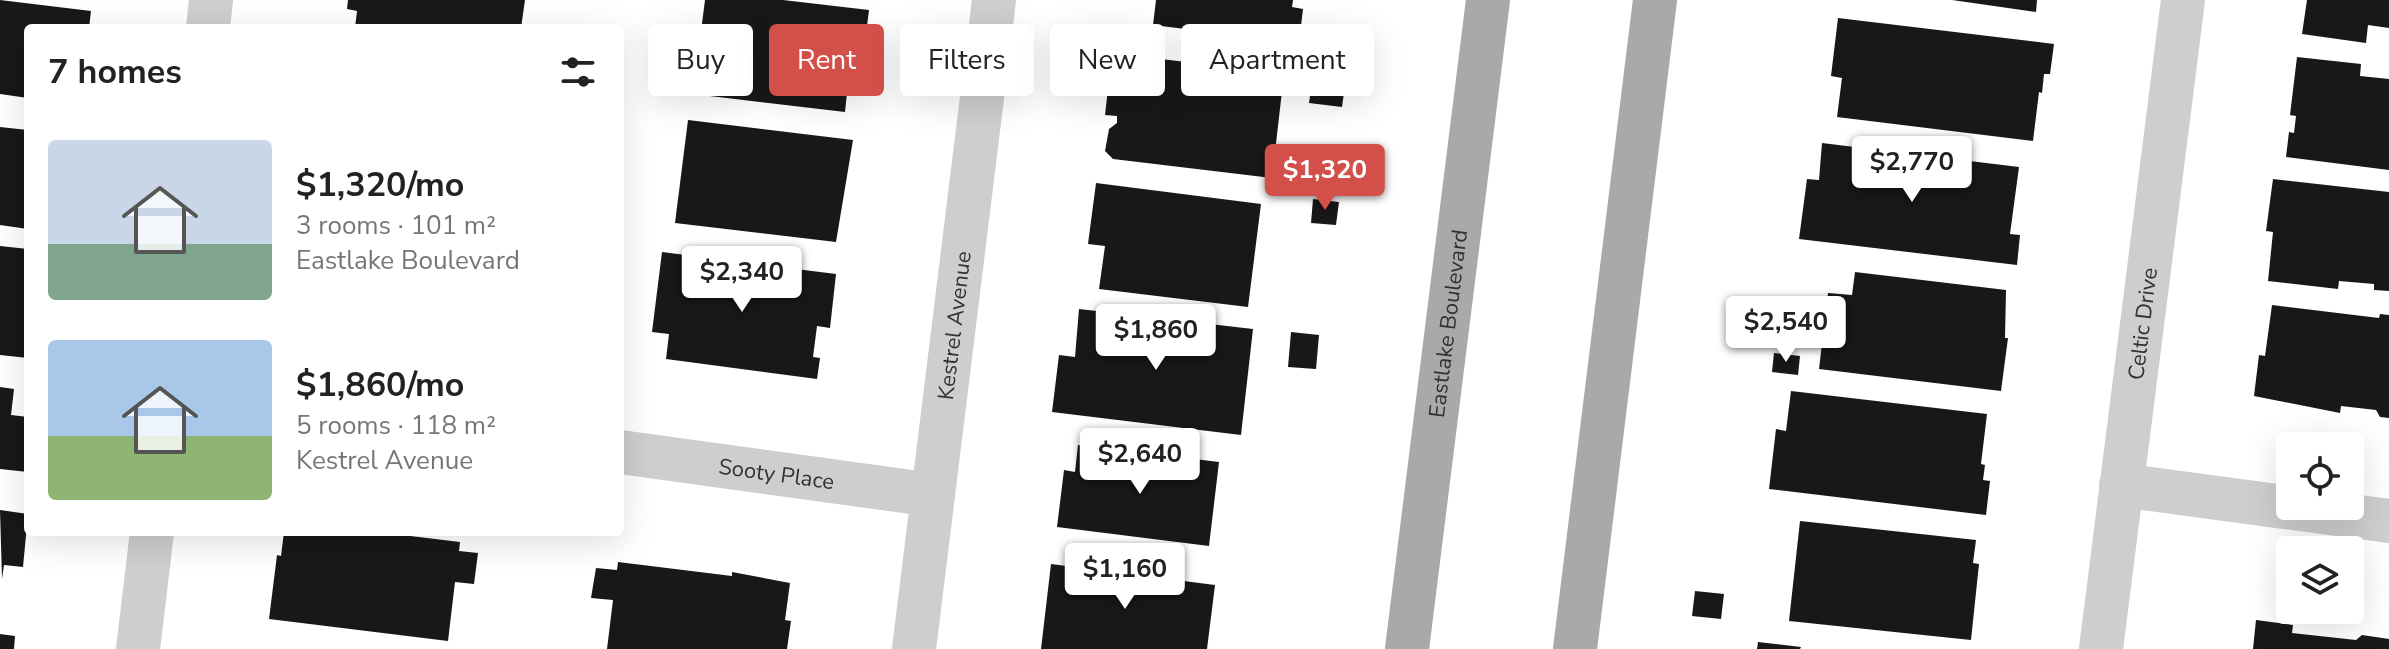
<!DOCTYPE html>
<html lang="en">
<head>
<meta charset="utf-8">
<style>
  :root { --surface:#fff; --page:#f2f2f2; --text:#222; --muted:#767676; --accent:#d25049 }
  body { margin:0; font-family:"Nunito Sans",sans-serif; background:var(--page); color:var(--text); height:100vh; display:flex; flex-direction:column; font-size:30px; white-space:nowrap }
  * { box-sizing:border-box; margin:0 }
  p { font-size:26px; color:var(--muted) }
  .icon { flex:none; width:44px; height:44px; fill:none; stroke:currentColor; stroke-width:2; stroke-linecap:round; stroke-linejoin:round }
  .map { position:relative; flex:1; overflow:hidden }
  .details { position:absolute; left:24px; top:24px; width:600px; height:512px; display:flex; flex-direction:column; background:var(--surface); border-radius:8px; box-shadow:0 8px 32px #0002 }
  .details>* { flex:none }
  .top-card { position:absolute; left:648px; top:24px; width:760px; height:72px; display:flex; gap:16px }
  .controls { position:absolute; left:2276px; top:432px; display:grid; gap:16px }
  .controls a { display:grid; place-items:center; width:88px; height:88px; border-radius:8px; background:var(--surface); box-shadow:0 8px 32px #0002; font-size:40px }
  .price { position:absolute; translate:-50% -68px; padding:0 18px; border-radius:8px; background:#fff; color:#222; font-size:26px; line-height:52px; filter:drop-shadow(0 2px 4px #0008) }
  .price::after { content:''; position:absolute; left:50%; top:48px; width:24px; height:18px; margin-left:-12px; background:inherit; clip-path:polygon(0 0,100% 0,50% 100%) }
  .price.current { background:var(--accent); color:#fff }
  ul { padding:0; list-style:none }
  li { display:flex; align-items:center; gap:24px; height:200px; padding:0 24px }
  li span { display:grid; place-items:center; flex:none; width:224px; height:160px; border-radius:8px; color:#555 }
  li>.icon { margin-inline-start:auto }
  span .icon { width:96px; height:96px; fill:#fffc; stroke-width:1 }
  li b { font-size:34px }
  h2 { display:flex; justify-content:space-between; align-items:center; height:96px; padding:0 24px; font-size:34px }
  .tag { padding:0 28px; border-radius:8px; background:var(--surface); box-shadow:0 8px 32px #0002; font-size:28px; line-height:72px }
  .tag.current { background:var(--accent); color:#fff }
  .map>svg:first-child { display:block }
  .building { fill:#181818 }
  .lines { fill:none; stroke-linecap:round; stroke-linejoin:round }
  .minor { stroke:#cecece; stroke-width:44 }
  .major { stroke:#a9a9a9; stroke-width:44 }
  .labels { text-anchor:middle; stroke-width:8; stroke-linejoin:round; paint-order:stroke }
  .street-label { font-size:22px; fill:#313131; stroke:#fff }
</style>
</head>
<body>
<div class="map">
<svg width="2389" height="649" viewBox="0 0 2389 649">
  <rect width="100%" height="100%" fill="#fff"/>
  <g class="building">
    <path d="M 0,0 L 91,11 L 89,28 L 28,28 L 28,98 L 0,94 Z"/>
    <path d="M 348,0 L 525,0 L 521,28 L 355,28 L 357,11 L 347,9 Z"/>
    <path d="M 705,0 L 783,0 L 869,10 L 862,66 L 850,65 L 845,112 L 693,94 Z"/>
    <path d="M 1156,0 L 1293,0 L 1292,7 L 1303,9 L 1299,43 L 1153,25 Z"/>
    <path d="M 1952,0 L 2037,0 L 2036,12 Z"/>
    <path d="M 2307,0 L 2389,0 L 2389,28 L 2368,25 L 2366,43 L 2302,34 Z"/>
    <path d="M 1838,18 L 2054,44 L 2050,74 L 2044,74 L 2042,93 L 2039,92 L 2033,141 L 1837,117 L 1842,78 L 1831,76 Z"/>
    <path d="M 1112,53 L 1284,74 L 1272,178 L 1113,159 L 1105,151 L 1109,129 L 1117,123 L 1117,116 L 1105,115 Z"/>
    <path d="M 2297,57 L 2361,64 L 2360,76 L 2389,79 L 2389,170 L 2286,157 L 2289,132 L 2294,133 L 2296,116 L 2290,115 Z"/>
    <path d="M 1313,74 L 1346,78 L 1342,107 L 1309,103 Z"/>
    <path d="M 688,120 L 853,140 L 836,242 L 675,223 Z"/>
    <path d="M 0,127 L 28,130 L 28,229 L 0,225 Z"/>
    <path d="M 1822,143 L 2019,167 L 2010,234 L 2020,235 L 2017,265 L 1799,239 L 1807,179 L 1819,180 Z"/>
    <path d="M 2273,179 L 2389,192 L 2389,291 L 2374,290 L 2374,284 L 2339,281 L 2338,289 L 2268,281 L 2273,232 L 2266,231 Z"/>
    <path d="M 1096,183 L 1261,204 L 1248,307 L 1099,289 L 1105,246 L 1088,244 Z"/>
    <path d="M 1313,199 L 1339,202 L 1336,225 L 1311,223 Z"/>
    <path d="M 0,246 L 28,249 L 28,358 L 0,355 Z"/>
    <path d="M 662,252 L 836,274 L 830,328 L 817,326 L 813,357 L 820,358 L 817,379 L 666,359 L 669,334 L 652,332 Z"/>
    <path d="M 1855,272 L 2006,290 L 2005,338 L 2008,338 L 2001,391 L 1819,369 L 1828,293 L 1852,295 Z"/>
    <path d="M 2272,305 L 2379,318 L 2380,314 L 2389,315 L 2389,418 L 2380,417 L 2376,410 L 2341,406 L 2340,413 L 2254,396 L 2259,355 L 2265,356 Z"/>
    <path d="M 1079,309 L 1253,329 L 1241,435 L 1052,412 L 1059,355 L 1075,357 Z"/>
    <path d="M 1291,332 L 1319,335 L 1316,369 L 1288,367 Z"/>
    <path d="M 1774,353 L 1800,356 L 1798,375 L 1772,372 Z"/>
    <path d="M 0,387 L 14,389 L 11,415 L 28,417 L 28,472 L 0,469 Z"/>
    <path d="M 1791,391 L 1987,414 L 1981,464 L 1985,465 L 1983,480 L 1990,481 L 1986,515 L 1769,489 L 1776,429 L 1786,431 Z"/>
    <path d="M 1078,445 L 1219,462 L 1209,546 L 1057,527 L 1064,470 L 1075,472 Z"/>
    <path d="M 0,510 L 28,514 L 23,567 L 4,565 L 2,579 Z"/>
    <path d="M 1800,521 L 1976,540 L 1973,563 L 1979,564 L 1971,640 L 1789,621 Z"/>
    <path d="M 284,532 L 377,532 L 460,542 L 459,551 L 478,553 L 474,584 L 455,582 L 448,641 L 269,619 L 277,555 L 281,556 Z"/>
    <path d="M 618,562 L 732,576 L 732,572 L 790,583 L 785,620 L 791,621 L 787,649 L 607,649 L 613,600 L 591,598 L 596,568 L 617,570 Z"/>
    <path d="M 1051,564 L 1215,585 L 1207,649 L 1041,649 Z"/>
    <path d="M 1695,591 L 1724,594 L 1721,619 L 1692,616 Z"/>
    <path d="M 2256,620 L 2293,625 L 2292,633 L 2356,640 L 2362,635 L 2389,639 L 2389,649 L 2253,649 Z"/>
    <path d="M 0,634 L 15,636 L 14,649 L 0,649 Z"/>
    <path d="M 1758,642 L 1801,647 L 1800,649 L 1757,649 Z"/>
  </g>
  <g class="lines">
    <g class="minor">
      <path d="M 208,28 L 211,0"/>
      <path id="s1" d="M 620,452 L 933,495"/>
      <path d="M 2121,485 L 2389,521"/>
      <path d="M 138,649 L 152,532"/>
      <path id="s2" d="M 914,649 L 994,0"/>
      <path id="s3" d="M 2101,649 L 2183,0"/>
    </g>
    <g class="major">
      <path id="s4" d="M 1407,649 L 1488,0"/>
      <path d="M 1575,649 L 1655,0"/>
    </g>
  </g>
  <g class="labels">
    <g class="street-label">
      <text dy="8" stroke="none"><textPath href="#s4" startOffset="328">Eastlake Boulevard</textPath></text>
      <text dy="8" stroke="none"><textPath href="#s3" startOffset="328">Celtic Drive</textPath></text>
      <text dy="8" stroke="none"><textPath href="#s2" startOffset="326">Kestrel Avenue</textPath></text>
      <text dy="8" stroke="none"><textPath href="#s1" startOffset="158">Sooty Place</textPath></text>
    </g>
  </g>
</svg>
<div class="controls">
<a><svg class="icon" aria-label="locate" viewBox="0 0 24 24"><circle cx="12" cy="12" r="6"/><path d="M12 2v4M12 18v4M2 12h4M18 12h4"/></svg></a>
<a><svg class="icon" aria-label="layers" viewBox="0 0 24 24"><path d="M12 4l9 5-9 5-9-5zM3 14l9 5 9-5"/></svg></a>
</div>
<b class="price" style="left:1912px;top:204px">$2,770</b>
<b class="price current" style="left:1325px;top:212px">$1,320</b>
<b class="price" style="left:742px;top:314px">$2,340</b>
<b class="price" style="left:1786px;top:364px">$2,540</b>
<b class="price" style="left:1156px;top:372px">$1,860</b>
<b class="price" style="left:1140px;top:496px">$2,640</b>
<b class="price" style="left:1125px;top:611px">$1,160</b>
<div class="top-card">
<a class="tag">Buy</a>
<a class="tag current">Rent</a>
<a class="tag">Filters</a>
<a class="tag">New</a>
<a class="tag">Apartment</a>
</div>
<section class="details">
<h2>7 homes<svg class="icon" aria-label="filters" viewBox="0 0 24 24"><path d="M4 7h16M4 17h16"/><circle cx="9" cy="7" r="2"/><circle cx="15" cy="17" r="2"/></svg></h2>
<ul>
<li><span style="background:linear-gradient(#c9d6e8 65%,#7fa58c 0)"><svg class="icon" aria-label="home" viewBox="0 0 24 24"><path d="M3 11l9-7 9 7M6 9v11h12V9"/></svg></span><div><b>$1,320/mo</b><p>3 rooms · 101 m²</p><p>Eastlake Boulevard</p></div></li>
<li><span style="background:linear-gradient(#a9c7e8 60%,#8fb573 0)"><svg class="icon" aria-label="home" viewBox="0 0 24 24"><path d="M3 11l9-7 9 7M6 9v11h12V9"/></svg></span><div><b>$1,860/mo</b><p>5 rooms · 118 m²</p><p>Kestrel Avenue</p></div></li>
</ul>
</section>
</div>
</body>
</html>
